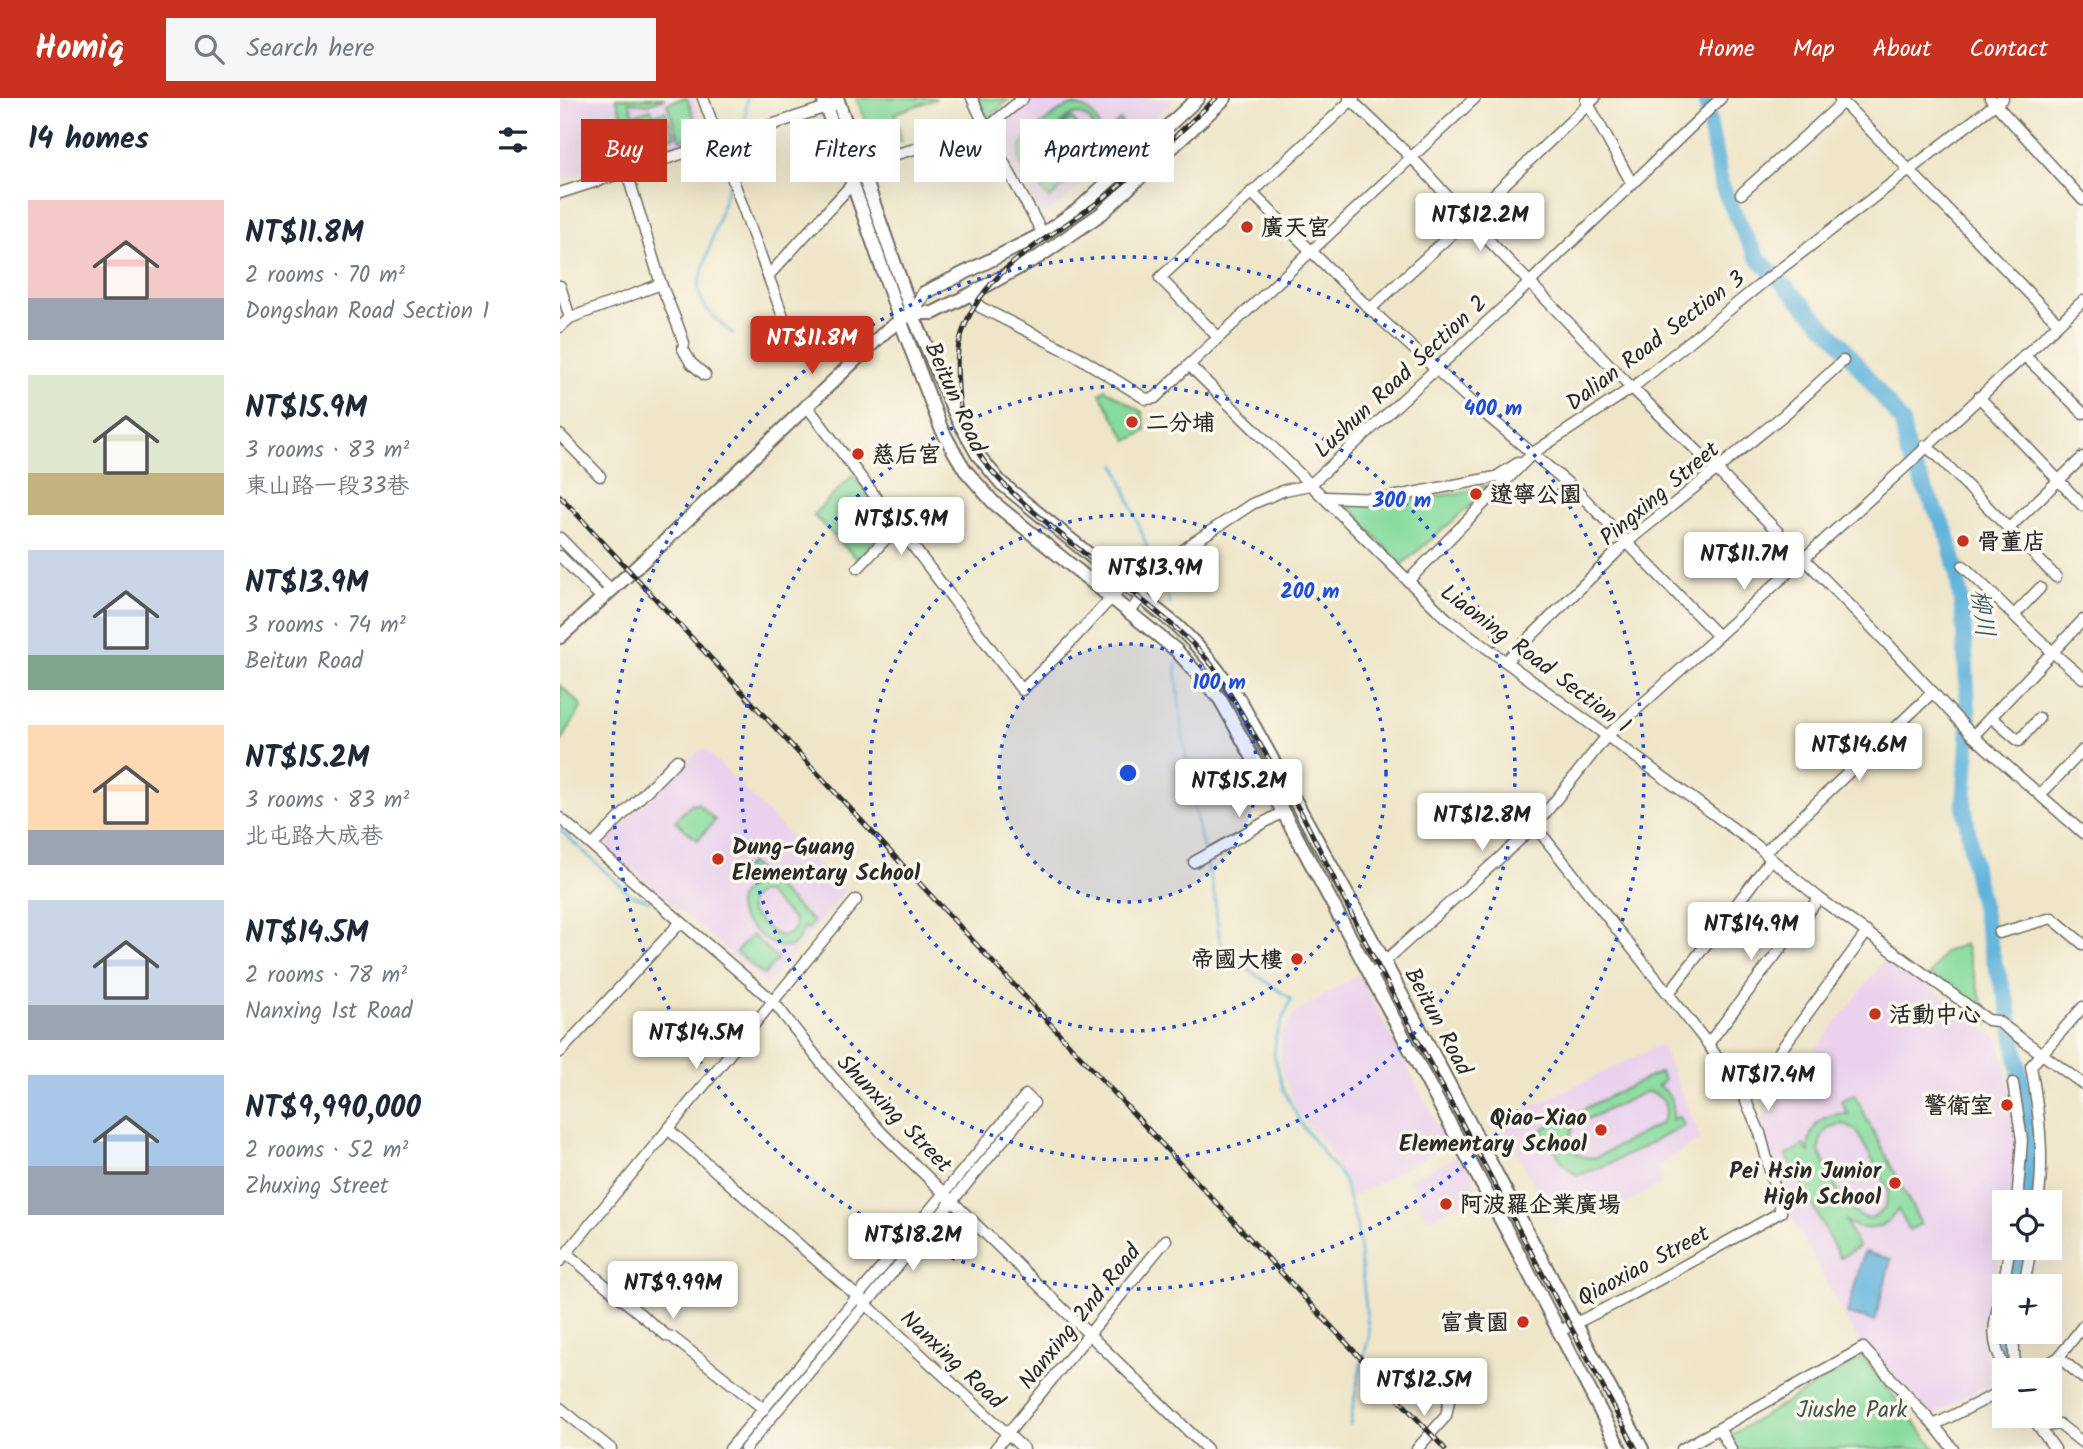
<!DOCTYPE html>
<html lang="en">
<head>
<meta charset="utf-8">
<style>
  :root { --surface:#fff; --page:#f6f6f7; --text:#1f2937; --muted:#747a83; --accent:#c8321e }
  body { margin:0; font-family:Kalam,"LXGW WenKai TC",sans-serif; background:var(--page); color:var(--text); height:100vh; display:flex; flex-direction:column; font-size:26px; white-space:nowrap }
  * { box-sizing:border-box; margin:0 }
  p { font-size:23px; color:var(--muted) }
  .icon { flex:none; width:38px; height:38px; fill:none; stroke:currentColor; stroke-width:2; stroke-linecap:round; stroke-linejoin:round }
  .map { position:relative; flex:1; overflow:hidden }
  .side { display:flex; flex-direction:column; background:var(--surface); width:560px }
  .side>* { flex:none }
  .banner { position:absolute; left:21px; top:21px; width:665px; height:63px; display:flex; gap:14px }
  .fabs { position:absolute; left:1432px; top:1092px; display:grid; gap:14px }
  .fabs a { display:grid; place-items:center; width:70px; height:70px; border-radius:0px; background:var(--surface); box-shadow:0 7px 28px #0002; font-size:35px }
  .price { position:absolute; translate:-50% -60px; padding:0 16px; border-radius:7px; background:#fff; color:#222; font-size:23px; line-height:46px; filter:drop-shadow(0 2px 4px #0008) }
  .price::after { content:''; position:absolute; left:50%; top:42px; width:21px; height:16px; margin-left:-10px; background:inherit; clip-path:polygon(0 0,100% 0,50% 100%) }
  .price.selected { background:var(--accent); color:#fff }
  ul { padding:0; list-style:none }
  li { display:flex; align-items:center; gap:21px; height:175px; padding:0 28px }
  li span { display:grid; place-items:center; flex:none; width:196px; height:140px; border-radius:0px; color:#555 }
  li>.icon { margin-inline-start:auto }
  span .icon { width:84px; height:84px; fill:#fffc; stroke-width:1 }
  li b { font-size:30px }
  h2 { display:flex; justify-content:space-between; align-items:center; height:84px; padding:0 28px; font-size:30px }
  .pill { padding:0 24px; border-radius:0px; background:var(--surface); box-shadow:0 7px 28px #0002; font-size:24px; line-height:63px }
  .pill.selected { background:var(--accent); color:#fff }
  header { display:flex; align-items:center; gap:42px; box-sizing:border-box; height:98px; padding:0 35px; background:var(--accent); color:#fff }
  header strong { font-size:33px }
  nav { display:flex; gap:38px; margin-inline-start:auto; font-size:24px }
  .search { width:490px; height:63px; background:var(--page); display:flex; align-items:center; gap:18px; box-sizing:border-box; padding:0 24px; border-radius:0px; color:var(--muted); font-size:26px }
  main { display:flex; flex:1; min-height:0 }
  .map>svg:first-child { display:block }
  .built { fill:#ead1ed }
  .green { fill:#86db9e; stroke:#588364; stroke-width:2; fill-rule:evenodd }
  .water { fill:#60b3db; stroke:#466f83; stroke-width:2 }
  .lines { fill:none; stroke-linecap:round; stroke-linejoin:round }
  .stream { stroke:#60b3db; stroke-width:2.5 }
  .river { stroke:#60b3db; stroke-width:16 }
  .minor-casing { stroke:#706c62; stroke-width:13 }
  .major-casing { stroke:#706c62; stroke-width:16 }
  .minor { stroke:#fff; stroke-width:10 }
  .major { stroke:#fff; stroke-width:12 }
  .rail-casing { stroke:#2b2b2b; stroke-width:5 }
  .rail { stroke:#fbf7ec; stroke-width:2.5; stroke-dasharray:8; stroke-linecap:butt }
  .ring { fill:none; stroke:#1d4ed8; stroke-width:3.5; stroke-dasharray:3.5 7 }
  .poi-dot { fill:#c8321e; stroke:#fbf7ec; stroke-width:2.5 }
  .labels { text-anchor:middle; stroke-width:7; stroke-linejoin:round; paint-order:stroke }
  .poi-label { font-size:23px; font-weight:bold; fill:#2b2b2b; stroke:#fbf7ec; text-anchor:start }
  .street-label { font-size:23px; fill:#2b2b2b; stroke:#fbf7ec }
  .park-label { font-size:23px; fill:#425748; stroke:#fbf7ec }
  .water-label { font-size:24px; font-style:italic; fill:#3e5b69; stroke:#fbf7ec }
  .centre { fill:#1d4ed8; stroke:#fbf7ec; stroke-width:3.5 }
  .ring-label { font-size:21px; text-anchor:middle; font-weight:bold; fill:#1d4ed8; stroke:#fbf7ec; stroke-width:7; stroke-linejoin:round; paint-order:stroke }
</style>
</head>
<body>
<header>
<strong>Homiq</strong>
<div class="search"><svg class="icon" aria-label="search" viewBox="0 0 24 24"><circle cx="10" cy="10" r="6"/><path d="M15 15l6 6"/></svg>Search here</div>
<nav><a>Home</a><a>Map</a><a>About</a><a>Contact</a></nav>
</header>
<main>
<section class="side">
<h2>14 homes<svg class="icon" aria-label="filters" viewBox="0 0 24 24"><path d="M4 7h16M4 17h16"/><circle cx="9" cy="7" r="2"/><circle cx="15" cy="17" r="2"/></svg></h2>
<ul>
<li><span style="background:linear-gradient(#f6c9c9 70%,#9aa5b1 0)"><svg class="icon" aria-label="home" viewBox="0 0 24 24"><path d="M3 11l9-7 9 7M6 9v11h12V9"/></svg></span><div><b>NT$11.8M</b><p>2 rooms · 70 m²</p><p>Dongshan Road Section 1</p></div></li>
<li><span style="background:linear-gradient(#dfe7d0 70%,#c2b280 0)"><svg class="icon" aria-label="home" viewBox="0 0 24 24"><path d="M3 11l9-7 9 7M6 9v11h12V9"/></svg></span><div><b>NT$15.9M</b><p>3 rooms · 83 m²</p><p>東山路一段33巷</p></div></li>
<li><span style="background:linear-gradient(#c9d6e8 75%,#7fa58c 0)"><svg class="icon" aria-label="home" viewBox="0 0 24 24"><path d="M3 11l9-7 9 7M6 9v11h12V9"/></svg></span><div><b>NT$13.9M</b><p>3 rooms · 74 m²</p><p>Beitun Road</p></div></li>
<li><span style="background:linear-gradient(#ffd9b3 75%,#9aa5b1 0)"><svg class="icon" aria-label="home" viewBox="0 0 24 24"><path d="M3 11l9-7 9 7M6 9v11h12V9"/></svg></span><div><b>NT$15.2M</b><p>3 rooms · 83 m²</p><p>北屯路大成巷</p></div></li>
<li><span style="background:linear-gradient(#c9d6e8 75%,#9aa5b1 0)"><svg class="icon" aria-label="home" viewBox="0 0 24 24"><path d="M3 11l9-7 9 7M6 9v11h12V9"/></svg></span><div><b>NT$14.5M</b><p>2 rooms · 78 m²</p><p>Nanxing 1st Road</p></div></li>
<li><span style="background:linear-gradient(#a9c7e8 65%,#9aa5b1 0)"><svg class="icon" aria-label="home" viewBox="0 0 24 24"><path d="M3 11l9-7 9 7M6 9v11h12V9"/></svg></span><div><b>NT$9,990,000</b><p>2 rooms · 52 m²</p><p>Zhuxing Street</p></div></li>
</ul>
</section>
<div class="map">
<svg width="1523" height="1351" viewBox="0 0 1523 1351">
  <rect width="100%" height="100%" fill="#fbf7ec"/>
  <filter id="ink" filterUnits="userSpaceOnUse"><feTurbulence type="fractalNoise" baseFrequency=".0143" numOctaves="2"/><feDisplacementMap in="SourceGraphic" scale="14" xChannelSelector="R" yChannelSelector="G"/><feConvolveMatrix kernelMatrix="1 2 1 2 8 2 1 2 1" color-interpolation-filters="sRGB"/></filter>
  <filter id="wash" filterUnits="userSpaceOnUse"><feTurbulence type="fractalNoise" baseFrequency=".00686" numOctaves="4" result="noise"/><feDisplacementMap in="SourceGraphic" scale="28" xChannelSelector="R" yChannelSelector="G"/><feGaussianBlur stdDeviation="1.57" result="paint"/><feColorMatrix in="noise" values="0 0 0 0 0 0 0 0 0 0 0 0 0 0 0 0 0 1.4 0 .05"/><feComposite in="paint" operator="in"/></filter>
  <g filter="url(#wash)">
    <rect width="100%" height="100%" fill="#efe6c9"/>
    <g class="built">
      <path d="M 0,0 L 134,0 L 148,42 L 0,82 Z"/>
      <path d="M 471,0 L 616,0 L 500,106 L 484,115 L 479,114 L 437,37 L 438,30 Z"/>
      <path d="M 576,448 L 590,469 L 582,481 L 561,462 Z"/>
      <path d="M 145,651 L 285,793 L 207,887 L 47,750 L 50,738 L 140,652 Z"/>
      <path d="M 1329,857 L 1439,941 L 1455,1012 L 1457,1066 L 1450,1104 L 1444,1104 L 1444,1136 L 1435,1180 L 1421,1233 L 1422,1249 L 1432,1285 L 1371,1317 L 1363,1315 L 1299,1244 L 1223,1104 L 1203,1046 L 1201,1021 Z"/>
      <path d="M 798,876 L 888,1047 L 792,1099 L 771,1056 L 737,1012 L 720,967 L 721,938 L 733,917 Z"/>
      <path d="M 1101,946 L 1141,1041 L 1096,1068 L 1102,1085 L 1044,1119 L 1034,1105 L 994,1125 L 941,1024 Z"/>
      <path d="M 903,1056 L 921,1096 L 867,1121 L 849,1081 Z"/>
    </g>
    <g class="green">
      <path d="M 56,0 L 105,0 L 88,6 L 69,4 L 74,17 L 91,11 L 103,47 L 86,53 L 83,46 L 73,49 Z"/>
      <path d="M 123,0 L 127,0 L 140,36 L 120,42 L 107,6 Z"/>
      <path d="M 296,0 L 376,0 L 376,1 L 335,15 L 342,43 L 317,49 Z"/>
      <path d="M 417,0 L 448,2 L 427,22 Z"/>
      <path d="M 513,7 C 530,9 539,21 541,38 L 560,22 L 568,32 L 489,101 L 481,91 L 487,86 C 471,83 454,68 461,49 C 465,37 500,10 513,7 ZM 520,16 L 530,22 L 535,34 L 536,45 L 526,53 L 533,46 L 511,20 L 480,46 L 509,18 ZM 476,49 L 500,75 L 517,61 L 499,77 C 480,78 473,67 476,49 Z"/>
      <path d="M 105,13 L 115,38 L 103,42 L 94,17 Z"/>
      <path d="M 545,291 L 582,314 L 586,333 L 568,343 L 540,296 Z"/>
      <path d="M 293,377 L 333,427 L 297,461 L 253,417 Z"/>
      <path d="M 926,388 L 928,393 L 841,467 L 783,403 L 821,406 L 901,395 Z"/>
      <path d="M 0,587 L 22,608 L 0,646 Z"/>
      <path d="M 132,705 L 135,707 L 137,705 L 155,722 L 138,742 L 115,723 Z"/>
      <path d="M 190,765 L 253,824 L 248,831 L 244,828 C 235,862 213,849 195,833 C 190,828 182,823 180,817 C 173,801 185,787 200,787 L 184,771 ZM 198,795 L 206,795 L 234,822 L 235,830 C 221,851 203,825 190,814 L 190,802 Z"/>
      <path d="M 192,837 L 218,861 L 204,877 L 176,854 Z"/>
      <path d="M 1405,846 L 1428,925 L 1370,877 L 1384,854 Z"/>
      <path d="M 1100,974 L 1104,983 L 1098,988 C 1111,996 1116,1006 1112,1021 L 1119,1019 L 1124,1028 C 1089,1045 1054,1067 1017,1077 C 1001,1066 993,1055 994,1036 L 986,1040 L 982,1031 ZM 1085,994 L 1094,995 L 1104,1003 L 1106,1013 L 1103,1022 L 1100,1026 L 1037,1059 C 1016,1064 1003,1045 1015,1027 Z"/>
      <path d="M 1294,996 L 1361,1126 L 1349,1132 L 1338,1111 C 1326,1132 1305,1136 1286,1123 L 1298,1149 L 1280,1160 L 1226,1057 L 1244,1047 L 1249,1055 C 1247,1030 1262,1013 1288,1016 L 1281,1003 ZM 1282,1026 L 1296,1032 L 1329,1093 L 1325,1110 C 1294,1146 1270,1074 1259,1053 C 1259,1038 1266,1028 1282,1026 Z"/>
      <path d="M 1302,1259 L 1376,1351 L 1174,1351 L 1168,1339 Z"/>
    </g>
    <path class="water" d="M 1304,1154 L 1331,1161 L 1315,1223 L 1287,1216 Z"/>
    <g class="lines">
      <g class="stream">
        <path d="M 184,32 L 187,0"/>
        <path d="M 169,85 L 138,188 C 141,211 157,222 173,236"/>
        <path d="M 556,367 L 595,470"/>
        <path d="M 601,483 L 606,491 L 610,507"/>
        <path d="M 616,565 C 620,628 630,693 644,755"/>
        <path d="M 0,732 L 70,796 L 90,803"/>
        <path d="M 646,762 L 654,795 L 659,837 L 665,855 L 731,901 L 716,938 L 714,957 L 723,991 L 742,1027 L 783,1081 L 797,1128 L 809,1238 L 798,1281 L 790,1327"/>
      </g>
      <g class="river">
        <path d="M 1145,0 L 1161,86 L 1185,137 L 1198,160 L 1279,243 L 1342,324 L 1348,357 L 1387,435 L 1397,476 L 1403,519 L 1409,625 L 1404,707 L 1415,776 L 1434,863 L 1448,906 L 1471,1043 L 1468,1104"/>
        <path d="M 1453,1188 L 1460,1150"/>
        <path d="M 1442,1257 L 1444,1219"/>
      </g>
    </g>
  </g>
  <g filter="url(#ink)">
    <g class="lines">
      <g class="minor-casing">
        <g id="minor">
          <path d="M 143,0 L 225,224"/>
          <path d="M 412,0 L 432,43 L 483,136"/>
          <path d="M 789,0 L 859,67 L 908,121 L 1072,290 L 1157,372 L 1327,545 L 1413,638 L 1523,735"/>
          <path d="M 1279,0 L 1498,225"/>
          <path d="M 1430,0 L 1523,102"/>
          <path d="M 1026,2 L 1071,84"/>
          <path d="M 287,70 L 426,31 L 463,0"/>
          <path d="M 67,75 L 101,186 L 118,228 L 124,245 L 123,251 L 131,265 L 145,277"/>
          <path d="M 691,94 L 810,211 L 924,315 L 1016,392 L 1158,538"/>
          <path d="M 0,95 L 273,7"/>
          <path d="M 1181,96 L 1283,4"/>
          <path d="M 208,178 L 293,85"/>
          <path d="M 0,188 L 10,220"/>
          <path d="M 411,196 L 420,209 L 517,258 L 586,301 L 595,300 L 629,267 L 886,520 L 1200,750 L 1211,761 L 1259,800 L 1428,922 L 1437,923 L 1523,986"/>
          <path d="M 810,211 L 908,121 L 1035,0"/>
          <path d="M 0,229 L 10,220 L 101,186"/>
          <path d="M 658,239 L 600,180 L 794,0"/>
          <path d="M 1464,257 L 1523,315"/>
          <path d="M 629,267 L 915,0"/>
          <path d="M 1419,299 L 1523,408"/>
          <path d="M 246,307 L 462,592 L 504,551 L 565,485"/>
          <path d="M 0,337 L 40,378"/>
          <path d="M 1365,348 L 1378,358 L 1496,479"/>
          <path d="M 764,399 L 822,401 L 936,379 L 958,365"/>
          <path d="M 1449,430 L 1523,359"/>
          <path d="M 0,440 L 51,492"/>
          <path d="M 0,458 L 42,500"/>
          <path d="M 1403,468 C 1443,505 1480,546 1523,580"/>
          <path d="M 298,470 L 337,429"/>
          <path d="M 848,483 L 973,355 L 1072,290 L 1206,182 L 1443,0"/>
          <path d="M 570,514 L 607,464 L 634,444 L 692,406 L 725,392 L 750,387 L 963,191 L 1161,0"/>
          <path d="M 1455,516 L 1480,490"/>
          <path d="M 946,563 L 1067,444 L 1225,316 L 1283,263"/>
          <path d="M 1431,619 L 1459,643 L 1479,620"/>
          <path d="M 1413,638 L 1523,522"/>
          <path d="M 1480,697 L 1523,652"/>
          <path d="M 0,720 L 213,903 L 269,975 L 322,1035 L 647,1351"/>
          <path d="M 975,728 L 1148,946 L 1185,1001 L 1200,1035 L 1221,1114 L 1064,1201 L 998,1234"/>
          <path d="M 33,747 L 117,662"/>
          <path d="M 1205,754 L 1373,594"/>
          <path d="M 634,764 L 723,714"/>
          <path d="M 1439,835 L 1492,820 L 1523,846"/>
          <path d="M 811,879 L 824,864 L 975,728 L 1046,639 L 1343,371 L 1523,203"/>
          <path d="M 1109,895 L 1211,761"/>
          <path d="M 1148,946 L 1259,800"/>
          <path d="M 0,954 L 121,824"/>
          <path d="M 1453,985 L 1462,1042 L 1457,1104"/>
          <path d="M 1185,1001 L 1307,834"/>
          <path d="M 108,1031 L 298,1199 L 464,1351"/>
          <path d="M 1478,1104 C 1485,1058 1479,1015 1471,968 L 1523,909"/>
          <path d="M 6,1155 L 107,1238 L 112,1239 L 204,1311"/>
          <path d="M 0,1163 L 296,802"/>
          <path d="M 1464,1188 L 1471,1150"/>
          <path d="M 1453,1234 L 1455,1272"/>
          <path d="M 1499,1259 L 1523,1280"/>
          <path d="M 1446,1272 C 1427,1239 1435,1222 1443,1188 C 1446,1175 1447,1162 1450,1150"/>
          <path d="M 1477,1272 L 1499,1259 L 1523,1228"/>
          <path d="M 0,1310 L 51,1351"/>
          <path d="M 1471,1318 L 1495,1351"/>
          <path d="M 1374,1327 L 1444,1292"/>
          <path d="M 1480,1329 L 1499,1326 L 1523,1345"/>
          <path d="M 1160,1332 L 1171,1351"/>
          <path d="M 170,1351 L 466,997 L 474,1005 L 185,1351"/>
          <path d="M 435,1351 L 606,1142"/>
          <path d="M 857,1351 L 886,1318 L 890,1298"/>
          <path d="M 1122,1351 L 1303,1250 L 1374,1327 L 1393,1351"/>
        </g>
      </g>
      <g class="major-casing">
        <g id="major">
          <path d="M 263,0 L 340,222 L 381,330 L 393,352 L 405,372 L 434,405 L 616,552 L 660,601 L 738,741 L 957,1152 L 1060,1351"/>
          <path d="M 277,0 L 352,215 L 397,320 L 418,357 L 441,385 L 617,528 C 642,551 661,575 680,603 L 820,856 L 1082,1351"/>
          <path d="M 352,215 L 373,215 L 411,196 L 480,158 L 542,115 L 665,0"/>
          <path d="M 0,539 L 104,444 L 327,232 L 352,215 L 364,195 L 483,136 L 519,111 L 638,0"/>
        </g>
      </g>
      <use href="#minor" class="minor"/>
      <use href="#major" class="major"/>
      <g class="rail-casing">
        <g id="rail">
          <path d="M 656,0 C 620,34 584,69 545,99 C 491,140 416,173 399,246 C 396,260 397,274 398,288 C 399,334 422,367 455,397 C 495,434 540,467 582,502 C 608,523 634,544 655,571 L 743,718 L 811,855 L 1076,1351"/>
          <path d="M 0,398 L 885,1351"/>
        </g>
      </g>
      <use href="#rail" class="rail"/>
    </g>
  </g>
  <circle cx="568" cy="675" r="129" fill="#1d4ed8" fill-opacity=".12"/>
  <g class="ring">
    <circle cx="568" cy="675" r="129"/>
    <circle cx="568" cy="675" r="258"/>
    <circle cx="568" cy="675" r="387"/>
    <circle cx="568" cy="675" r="516"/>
  </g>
  <g class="poi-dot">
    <circle cx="687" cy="129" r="7"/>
    <circle cx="572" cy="324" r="7"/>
    <circle cx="298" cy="356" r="7"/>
    <circle cx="916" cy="396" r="7"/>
    <circle cx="1403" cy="443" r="7"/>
    <circle cx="158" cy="761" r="7"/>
    <circle cx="737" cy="861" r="7"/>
    <circle cx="1315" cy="916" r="7"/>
    <circle cx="1447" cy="1007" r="7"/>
    <circle cx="1041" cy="1032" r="7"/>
    <circle cx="1335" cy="1085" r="7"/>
    <circle cx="886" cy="1106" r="7"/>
    <circle cx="963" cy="1224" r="7"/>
  </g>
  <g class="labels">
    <g class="poi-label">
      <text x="701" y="137">廣天宮</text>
      <text x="586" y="332">二分埔</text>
      <text x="312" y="364">慈后宮</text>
      <text x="930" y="404">遼寧公園</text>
      <text x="1417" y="451">骨董店</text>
      <text x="172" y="756">Dung-Guang<tspan x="172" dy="26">Elementary School</tspan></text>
      <text x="723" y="869" text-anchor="end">帝國大樓</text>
      <text x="1329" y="924">活動中心</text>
      <text x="1433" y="1015" text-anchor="end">警衛室</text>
      <text x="1027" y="1027" text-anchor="end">Qiao-Xiao<tspan x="1027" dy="26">Elementary School</tspan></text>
      <text x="1321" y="1080" text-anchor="end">Pei Hsin Junior<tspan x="1321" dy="26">High School</tspan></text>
      <text x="900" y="1114">阿波羅企業廣場</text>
      <text x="949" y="1232" text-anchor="end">富貴園</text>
    </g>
    <g class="street-label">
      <text transform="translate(1095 242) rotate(-37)" y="8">Dalian Road Section 3</text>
      <text transform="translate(840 278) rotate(-43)" y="8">Lushun Road Section 2</text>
      <text transform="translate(396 299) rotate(66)" y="8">Beitun Road</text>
      <text transform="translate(1099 395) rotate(-40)" y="8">Pingxing Street</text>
      <text transform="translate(976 560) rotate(37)" y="8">Liaoning Road Section 1</text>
      <text transform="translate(879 923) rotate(62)" y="8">Beitun Road</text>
      <text transform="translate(335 1015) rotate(46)" y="8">Shunxing Street</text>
      <text transform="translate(1083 1167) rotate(-28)" y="8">Qiaoxiao Street</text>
      <text transform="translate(519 1218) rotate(-51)" y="8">Nanxing 2nd Road</text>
      <text transform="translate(393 1261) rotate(43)" y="8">Nanxing Road</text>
    </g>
    <g class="park-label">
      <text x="1292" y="1319">Jiushe Park</text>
    </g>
    <g class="water-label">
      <text transform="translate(1423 515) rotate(83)" y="8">柳川</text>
    </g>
  </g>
  <circle cx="568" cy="675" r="10" class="centre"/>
  <g class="ring-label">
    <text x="933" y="317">400 m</text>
    <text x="842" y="409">300 m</text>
    <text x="750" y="500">200 m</text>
    <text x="659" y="591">100 m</text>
  </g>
</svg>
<div class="fabs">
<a><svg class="icon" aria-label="locate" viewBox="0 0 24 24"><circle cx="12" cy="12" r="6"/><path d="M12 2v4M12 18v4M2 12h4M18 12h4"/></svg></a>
<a>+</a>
<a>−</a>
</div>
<b class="price" style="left:920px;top:155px">NT$12.2M</b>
<b class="price selected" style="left:252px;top:278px">NT$11.8M</b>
<b class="price" style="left:341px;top:459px">NT$15.9M</b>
<b class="price" style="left:1184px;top:494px">NT$11.7M</b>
<b class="price" style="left:595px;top:508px">NT$13.9M</b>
<b class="price" style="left:1299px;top:685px">NT$14.6M</b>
<b class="price" style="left:679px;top:721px">NT$15.2M</b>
<b class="price" style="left:922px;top:755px">NT$12.8M</b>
<b class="price" style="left:1191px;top:864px">NT$14.9M</b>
<b class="price" style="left:136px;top:973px">NT$14.5M</b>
<b class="price" style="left:1208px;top:1015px">NT$17.4M</b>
<b class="price" style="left:353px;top:1175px">NT$18.2M</b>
<b class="price" style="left:113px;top:1223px">NT$9.99M</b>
<b class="price" style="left:864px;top:1320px">NT$12.5M</b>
<div class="banner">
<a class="pill selected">Buy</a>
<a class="pill">Rent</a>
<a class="pill">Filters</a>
<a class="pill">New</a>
<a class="pill">Apartment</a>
</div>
</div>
</main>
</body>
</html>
